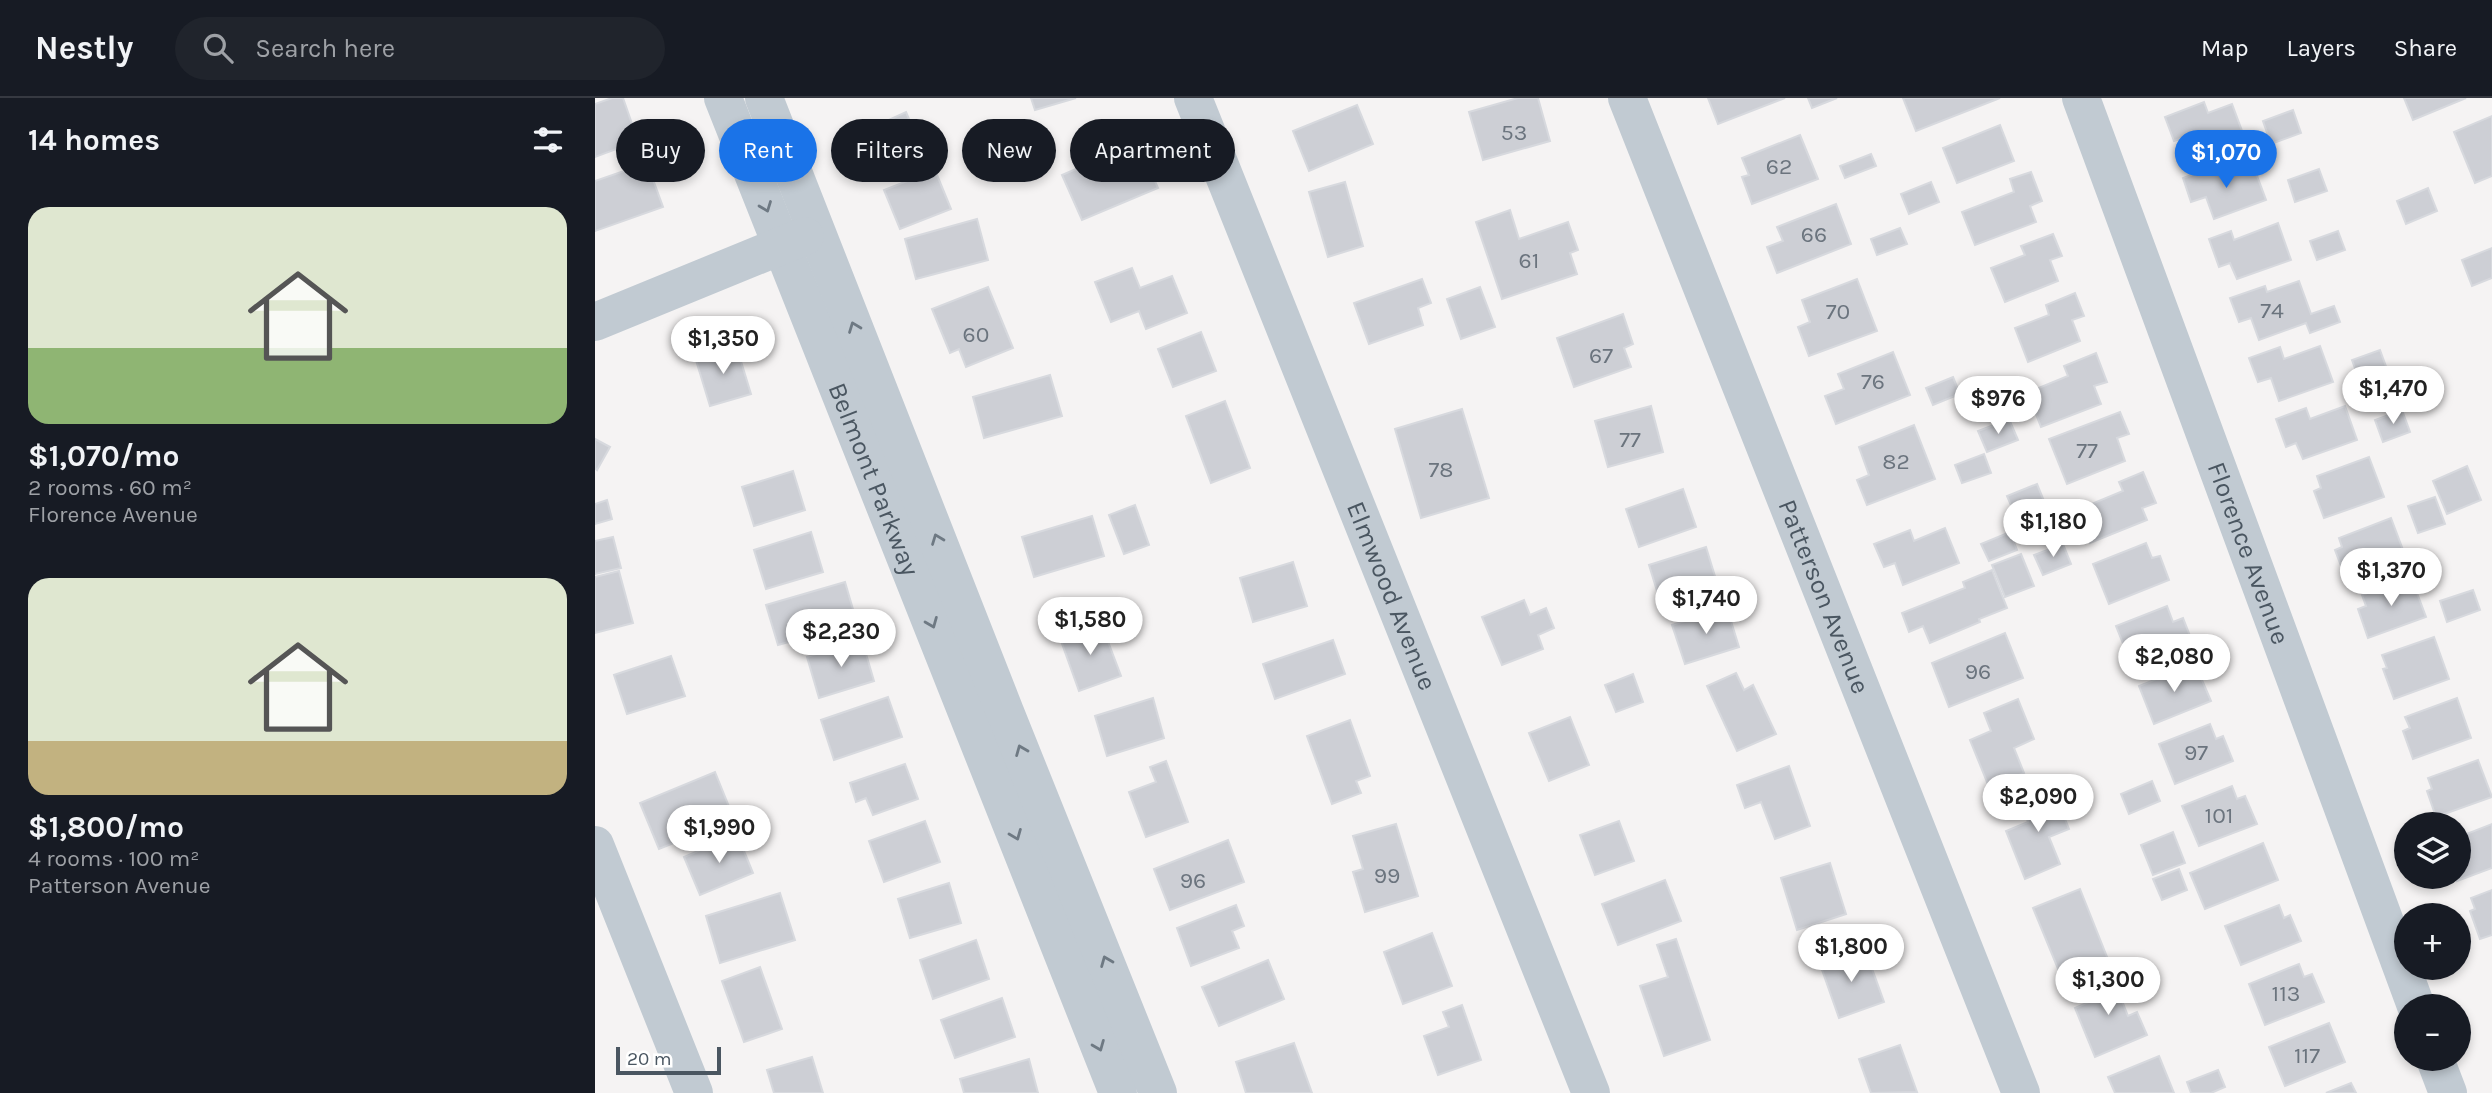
<!DOCTYPE html>
<html lang="en">
<head>
<meta charset="utf-8">
<style>
  :root { --surface:#171b24; --page:#20242c; --text:#f1f3f6; --muted:#9ea1a6; --line:#363941; --accent:#1a73e8 }
  body { margin:0; font-family:Karla,sans-serif; background:var(--page); color:var(--text); height:100vh; display:flex; flex-direction:column; font-size:26px; white-space:nowrap }
  * { box-sizing:border-box; margin:0 }
  p { font-size:23px; color:var(--muted) }
  .icon { flex:none; width:38px; height:38px; fill:none; stroke:currentColor; stroke-width:2; stroke-linecap:round; stroke-linejoin:round }
  .map { position:relative; flex:1; overflow:hidden }
  .sheet { display:flex; flex-direction:column; background:var(--surface); width:595px }
  .sheet>* { flex:none }
  .hud { position:absolute; left:21px; top:21px; width:665px; height:63px; display:flex; gap:14px }
  .controls { position:absolute; left:1799px; top:714px; display:grid; gap:14px }
  .controls a { display:grid; place-items:center; width:77px; height:77px; border-radius:50%; background:var(--surface); box-shadow:0 4px 10px #0003; font-size:35px }
  .scale { position:absolute; left:21px; bottom:18px; width:105px; box-sizing:border-box; padding-left:7px; border:4px solid #4a5661; border-top:0; font-size:19px; line-height:24px; white-space:nowrap; color:#4a5661; -webkit-text-stroke:5px #fff; paint-order:stroke }
  .price { position:absolute; translate:-50% -60px; padding:0 16px; border-radius:24px; background:#fff; color:#222; font-size:23px; line-height:46px; filter:drop-shadow(0 2px 4px #0008) }
  .price::after { content:''; position:absolute; left:50%; top:42px; width:21px; height:16px; margin-left:-10px; background:inherit; clip-path:polygon(0 0,100% 0,50% 100%) }
  .price.current { background:var(--accent); color:#fff }
  ul { padding:0; list-style:none }
  li { display:grid; align-content:center; gap:14px; height:371px; padding:0 28px }
  li span { display:grid; place-items:center; height:217px; border-radius:21px; color:#555 }
  li>.icon { margin-inline-start:auto }
  span .icon { width:126px; height:126px; fill:#fffc; stroke-width:1 }
  li b { font-size:30px }
  h2 { display:flex; justify-content:space-between; align-items:center; height:84px; padding:0 28px; font-size:30px }
  .tag { padding:0 24px; border-radius:32px; background:var(--surface); box-shadow:0 4px 10px #0003; font-size:24px; line-height:63px }
  .tag.current { background:var(--accent); color:#fff }
  header { display:flex; align-items:center; gap:42px; box-sizing:border-box; height:98px; padding:0 35px; background:var(--surface); border-bottom:2px solid var(--line) }
  header strong { font-size:33px }
  nav { display:flex; gap:38px; margin-inline-start:auto; font-size:24px }
  .search { width:490px; height:63px; background:var(--page); display:flex; align-items:center; gap:18px; box-sizing:border-box; padding:0 24px; border-radius:38px; color:var(--muted); font-size:26px }
  main { display:flex; flex:1; min-height:0 }
  .map>svg:first-child { display:block }
  .building { fill:#cdcfd5; stroke:#d7d9de; stroke-width:2 }
  .lines { fill:none; stroke-linecap:round; stroke-linejoin:round }
  .minor { stroke:#c1cad2; stroke-width:38 }
  .oneway { stroke:#6e7983 }
  .labels { text-anchor:middle; stroke-width:7; stroke-linejoin:round; paint-order:stroke }
  .number-label { font-size:23px; fill:#6b747e }
  .street-label { font-size:26px; fill:#4a5661; stroke:#fff }
</style>
</head>
<body>
<header>
<strong>Nestly</strong>
<div class="search"><svg class="icon" aria-label="search" viewBox="0 0 24 24"><circle cx="10" cy="10" r="6"/><path d="M15 15l6 6"/></svg>Search here</div>
<nav><a>Map</a><a>Layers</a><a>Share</a></nav>
</header>
<main>
<section class="sheet">
<h2>14 homes<svg class="icon" aria-label="filters" viewBox="0 0 24 24"><path d="M4 7h16M4 17h16"/><circle cx="9" cy="7" r="2"/><circle cx="15" cy="17" r="2"/></svg></h2>
<ul>
<li><span style="background:linear-gradient(#dfe7d0 65%,#8fb573 0)"><svg class="icon" aria-label="home" viewBox="0 0 24 24"><path d="M3 11l9-7 9 7M6 9v11h12V9"/></svg></span><div><b>$1,070/mo</b><p>2 rooms · 60 m²</p><p>Florence Avenue</p></div></li>
<li><span style="background:linear-gradient(#dfe7d0 75%,#c2b280 0)"><svg class="icon" aria-label="home" viewBox="0 0 24 24"><path d="M3 11l9-7 9 7M6 9v11h12V9"/></svg></span><div><b>$1,800/mo</b><p>4 rooms · 100 m²</p><p>Patterson Avenue</p></div></li>
</ul>
</section>
<div class="map">
<svg width="1897" height="995" viewBox="0 0 1897 995">
  <rect width="100%" height="100%" fill="#f5f3f3"/>
  <g class="building">
    <path d="M 17,0 L 28,0 L 43,43 L 0,59 L 0,6 Z"/>
    <path d="M 436,0 L 481,0 L 440,12 Z"/>
    <path d="M 923,0 L 943,0 L 955,43 L 888,62 L 874,14 Z"/>
    <path d="M 1113,0 L 1190,0 L 1123,26 Z"/>
    <path d="M 1213,0 L 1242,0 L 1217,10 Z"/>
    <path d="M 1308,0 L 1405,0 L 1321,33 Z"/>
    <path d="M 1809,0 L 1871,0 L 1818,22 Z"/>
    <path d="M 1609,4 L 1613,15 L 1637,6 L 1650,41 L 1596,60 L 1588,40 L 1579,43 L 1570,19 Z"/>
    <path d="M 762,7 L 778,46 L 714,73 L 698,33 Z"/>
    <path d="M 1698,12 L 1706,35 L 1676,46 L 1668,23 Z"/>
    <path d="M 311,14 L 327,52 L 280,73 L 263,36 Z"/>
    <path d="M 1897,18 L 1897,78 L 1880,85 L 1859,34 Z"/>
    <path d="M 1405,27 L 1419,63 L 1362,85 L 1348,50 Z"/>
    <path d="M 1205,37 L 1223,81 L 1157,106 L 1147,79 L 1154,77 L 1147,60 Z"/>
    <path d="M 543,44 L 563,90 L 487,122 L 467,77 Z"/>
    <path d="M 1276,56 L 1281,68 L 1250,80 L 1245,68 Z"/>
    <path d="M 52,65 L 68,109 L 0,133 L 0,83 Z"/>
    <path d="M 1622,67 L 1626,78 L 1658,67 L 1671,102 L 1619,121 L 1611,99 L 1596,104 L 1588,80 Z"/>
    <path d="M 1724,71 L 1732,93 L 1700,104 L 1693,82 Z"/>
    <path d="M 340,72 L 356,111 L 305,131 L 289,92 Z"/>
    <path d="M 1436,74 L 1447,103 L 1435,108 L 1441,124 L 1380,147 L 1367,114 L 1419,94 L 1415,81 Z"/>
    <path d="M 750,84 L 768,148 L 733,159 L 714,94 Z"/>
    <path d="M 1336,84 L 1344,104 L 1314,116 L 1306,96 Z"/>
    <path d="M 1833,90 L 1842,113 L 1811,126 L 1802,103 Z"/>
    <path d="M 1241,106 L 1256,146 L 1182,175 L 1172,149 L 1188,143 L 1182,129 Z"/>
    <path d="M 915,112 L 924,141 L 973,124 L 983,152 L 975,155 L 982,176 L 907,201 L 881,124 Z"/>
    <path d="M 382,121 L 393,162 L 321,181 L 310,141 Z"/>
    <path d="M 1683,125 L 1696,162 L 1642,181 L 1635,165 L 1624,169 L 1614,141 L 1636,133 L 1639,142 Z"/>
    <path d="M 1305,130 L 1312,146 L 1282,157 L 1276,141 Z"/>
    <path d="M 1743,133 L 1750,152 L 1722,162 L 1715,143 Z"/>
    <path d="M 1458,136 L 1467,158 L 1455,162 L 1463,183 L 1410,204 L 1396,170 L 1430,157 L 1426,148 Z"/>
    <path d="M 1897,150 L 1897,180 L 1877,188 L 1867,162 Z"/>
    <path d="M 537,170 L 545,190 L 577,178 L 592,215 L 551,231 L 544,213 L 516,224 L 500,184 Z"/>
    <path d="M 827,181 L 836,205 L 823,210 L 828,227 L 774,246 L 759,205 Z"/>
    <path d="M 1262,181 L 1282,233 L 1214,258 L 1203,229 L 1215,224 L 1207,202 Z"/>
    <path d="M 1704,183 L 1716,216 L 1739,208 L 1745,224 L 1715,235 L 1711,225 L 1664,242 L 1656,220 L 1644,224 L 1635,200 L 1670,188 L 1672,194 Z"/>
    <path d="M 393,189 L 418,250 L 371,269 L 364,251 L 355,255 L 337,211 Z"/>
    <path d="M 885,189 L 900,229 L 866,241 L 852,201 Z"/>
    <path d="M 1480,195 L 1489,218 L 1477,222 L 1485,243 L 1433,264 L 1420,230 L 1454,217 L 1451,207 Z"/>
    <path d="M 1028,216 L 1038,246 L 1029,250 L 1036,269 L 979,289 L 962,240 Z"/>
    <path d="M 606,234 L 621,273 L 578,289 L 563,251 Z"/>
    <path d="M 141,247 L 156,296 L 115,308 L 100,259 Z"/>
    <path d="M 1725,248 L 1738,284 L 1684,303 L 1676,280 L 1663,284 L 1654,260 L 1685,249 L 1689,261 Z"/>
    <path d="M 1785,252 L 1793,274 L 1765,284 L 1757,262 Z"/>
    <path d="M 1298,254 L 1315,297 L 1241,326 L 1230,298 L 1249,291 L 1243,276 Z"/>
    <path d="M 1501,255 L 1512,284 L 1499,288 L 1506,306 L 1446,329 L 1437,306 L 1446,303 L 1441,291 L 1473,278 L 1469,268 Z"/>
    <path d="M 455,277 L 467,318 L 389,340 L 378,299 Z"/>
    <path d="M 1358,279 L 1365,296 L 1338,307 L 1331,290 Z"/>
    <path d="M 630,303 L 655,370 L 616,385 L 591,318 Z"/>
    <path d="M 1056,308 L 1068,354 L 1013,369 L 1000,323 Z"/>
    <path d="M 1750,308 L 1762,342 L 1708,361 L 1701,345 L 1691,349 L 1681,321 L 1711,310 L 1715,321 Z"/>
    <path d="M 867,311 L 894,400 L 826,420 L 800,331 Z"/>
    <path d="M 1807,312 L 1815,334 L 1788,344 L 1780,322 Z"/>
    <path d="M 1525,314 L 1534,336 L 1522,340 L 1530,363 L 1472,386 L 1454,341 Z"/>
    <path d="M 1414,321 L 1423,342 L 1392,354 L 1383,333 Z"/>
    <path d="M 1319,327 L 1340,381 L 1272,407 L 1262,382 L 1274,377 L 1264,349 Z"/>
    <path d="M 0,341 L 15,349 L 2,372 L 0,370 Z"/>
    <path d="M 1389,356 L 1396,375 L 1367,385 L 1360,367 Z"/>
    <path d="M 1774,359 L 1789,399 L 1729,420 L 1719,393 L 1726,390 L 1722,378 Z"/>
    <path d="M 1872,368 L 1886,402 L 1852,416 L 1838,383 Z"/>
    <path d="M 198,373 L 210,412 L 159,428 L 147,389 Z"/>
    <path d="M 1548,374 L 1561,405 L 1547,410 L 1552,422 L 1495,445 L 1482,412 L 1528,393 L 1524,384 Z"/>
    <path d="M 1442,386 L 1451,408 L 1421,419 L 1412,398 Z"/>
    <path d="M 1088,391 L 1101,429 L 1044,449 L 1031,411 Z"/>
    <path d="M 1840,399 L 1850,426 L 1823,435 L 1813,408 Z"/>
    <path d="M 12,402 L 17,421 L 0,426 L 0,406 Z"/>
    <path d="M 540,407 L 554,447 L 529,456 L 514,417 Z"/>
    <path d="M 497,418 L 509,458 L 439,479 L 427,439 Z"/>
    <path d="M 1796,420 L 1811,460 L 1751,481 L 1740,452 L 1747,449 L 1744,440 Z"/>
    <path d="M 1350,430 L 1364,465 L 1308,487 L 1300,465 L 1289,469 L 1279,446 L 1315,432 L 1319,443 Z"/>
    <path d="M 216,434 L 228,474 L 171,491 L 159,452 Z"/>
    <path d="M 1415,434 L 1422,452 L 1394,463 L 1386,446 Z"/>
    <path d="M 18,439 L 26,470 L 0,476 L 0,443 Z"/>
    <path d="M 1551,445 L 1557,460 L 1565,458 L 1574,482 L 1514,506 L 1498,466 Z"/>
    <path d="M 1468,446 L 1476,466 L 1448,477 L 1439,457 Z"/>
    <path d="M 1111,449 L 1123,488 L 1066,506 L 1054,467 Z"/>
    <path d="M 1426,456 L 1439,488 L 1410,499 L 1397,467 Z"/>
    <path d="M 698,464 L 712,508 L 658,524 L 645,480 Z"/>
    <path d="M 1397,472 L 1412,510 L 1384,521 L 1385,524 L 1335,545 L 1328,528 L 1314,534 L 1307,515 L 1370,490 L 1368,484 Z"/>
    <path d="M 24,473 L 38,525 L 0,535 L 0,479 Z"/>
    <path d="M 1816,479 L 1831,519 L 1773,540 L 1763,511 L 1771,508 L 1767,497 Z"/>
    <path d="M 250,484 L 262,525 L 183,547 L 171,507 Z"/>
    <path d="M 1878,492 L 1885,512 L 1852,524 L 1845,503 Z"/>
    <path d="M 929,502 L 935,517 L 951,510 L 959,530 L 943,537 L 948,551 L 907,567 L 887,519 Z"/>
    <path d="M 1572,508 L 1578,524 L 1588,520 L 1597,543 L 1537,568 L 1521,528 Z"/>
    <path d="M 1132,510 L 1144,549 L 1090,566 L 1077,527 Z"/>
    <path d="M 506,525 L 526,578 L 484,593 L 465,540 Z"/>
    <path d="M 1410,535 L 1428,580 L 1354,609 L 1337,565 Z"/>
    <path d="M 1839,539 L 1854,581 L 1799,601 L 1788,571 L 1792,570 L 1787,557 Z"/>
    <path d="M 267,542 L 279,583 L 224,600 L 212,559 Z"/>
    <path d="M 738,542 L 750,576 L 680,601 L 668,566 Z"/>
    <path d="M 76,558 L 90,598 L 32,616 L 19,577 Z"/>
    <path d="M 1596,567 L 1600,576 L 1604,575 L 1616,603 L 1559,626 L 1544,588 Z"/>
    <path d="M 1141,575 L 1149,592 L 1158,587 L 1181,636 L 1142,653 L 1112,588 Z"/>
    <path d="M 1038,576 L 1048,604 L 1021,614 L 1010,587 Z"/>
    <path d="M 293,599 L 307,639 L 239,662 L 226,622 Z"/>
    <path d="M 558,600 L 569,640 L 512,658 L 500,618 Z"/>
    <path d="M 1862,600 L 1876,640 L 1818,661 L 1808,633 L 1815,630 L 1810,619 Z"/>
    <path d="M 1423,601 L 1439,641 L 1419,650 L 1429,675 L 1394,689 L 1375,642 L 1396,633 L 1389,615 Z"/>
    <path d="M 975,619 L 994,667 L 954,683 L 934,635 Z"/>
    <path d="M 755,622 L 775,678 L 761,683 L 766,695 L 737,706 L 712,638 Z"/>
    <path d="M 1615,626 L 1621,641 L 1628,638 L 1638,663 L 1580,686 L 1564,646 Z"/>
    <path d="M 1883,662 L 1897,699 L 1841,719 L 1832,693 L 1837,691 L 1833,680 Z"/>
    <path d="M 571,663 L 593,724 L 551,739 L 534,694 L 561,684 L 555,669 Z"/>
    <path d="M 310,666 L 323,701 L 278,717 L 271,700 L 261,704 L 255,685 Z"/>
    <path d="M 1194,668 L 1215,728 L 1180,741 L 1166,704 L 1150,710 L 1142,687 Z"/>
    <path d="M 120,674 L 139,721 L 64,751 L 45,705 Z"/>
    <path d="M 1557,683 L 1565,703 L 1534,716 L 1526,696 Z"/>
    <path d="M 1637,688 L 1642,701 L 1650,698 L 1662,726 L 1604,748 L 1587,708 Z"/>
    <path d="M 1458,691 L 1474,731 L 1454,739 L 1465,766 L 1430,781 L 1411,733 L 1433,724 L 1426,705 Z"/>
    <path d="M 330,723 L 345,764 L 289,784 L 274,743 Z"/>
    <path d="M 1024,723 L 1039,763 L 1000,777 L 985,737 Z"/>
    <path d="M 801,726 L 823,798 L 770,814 L 758,774 L 768,771 L 758,738 Z"/>
    <path d="M 1897,726 L 1897,770 L 1862,783 L 1864,739 Z"/>
    <path d="M 1578,734 L 1590,765 L 1558,777 L 1546,747 Z"/>
    <path d="M 142,736 L 158,775 L 105,797 L 89,759 Z"/>
    <path d="M 633,742 L 649,784 L 575,812 L 559,771 Z"/>
    <path d="M 1668,745 L 1683,782 L 1610,811 L 1595,775 Z"/>
    <path d="M 1235,765 L 1251,816 L 1202,832 L 1186,780 Z"/>
    <path d="M 1584,771 L 1592,792 L 1567,802 L 1558,781 Z"/>
    <path d="M 1070,782 L 1086,823 L 1023,847 L 1007,806 Z"/>
    <path d="M 354,785 L 366,825 L 315,840 L 303,801 Z"/>
    <path d="M 1485,791 L 1514,864 L 1468,883 L 1438,810 Z"/>
    <path d="M 1897,792 L 1897,837 L 1885,841 L 1875,813 L 1880,811 L 1876,800 Z"/>
    <path d="M 185,795 L 200,842 L 125,865 L 111,818 Z"/>
    <path d="M 641,807 L 649,828 L 637,833 L 644,850 L 596,868 L 582,830 Z"/>
    <path d="M 1684,807 L 1689,820 L 1695,817 L 1706,843 L 1646,867 L 1630,828 Z"/>
    <path d="M 837,835 L 857,888 L 808,906 L 789,854 Z"/>
    <path d="M 1081,841 L 1115,942 L 1069,958 L 1045,888 L 1073,879 L 1062,847 Z"/>
    <path d="M 381,842 L 394,881 L 338,901 L 325,862 Z"/>
    <path d="M 1230,852 L 1235,867 L 1271,854 L 1289,904 L 1244,920 L 1221,855 Z"/>
    <path d="M 673,862 L 689,901 L 624,928 L 607,889 Z"/>
    <path d="M 1704,866 L 1709,879 L 1717,876 L 1729,904 L 1670,927 L 1654,886 Z"/>
    <path d="M 165,869 L 187,931 L 149,944 L 127,883 Z"/>
    <path d="M 1521,874 L 1528,892 L 1524,895 L 1533,918 L 1542,914 L 1552,937 L 1500,959 L 1480,910 L 1496,903 L 1490,886 Z"/>
    <path d="M 407,900 L 420,939 L 360,960 L 346,922 Z"/>
    <path d="M 867,907 L 886,962 L 843,977 L 829,938 L 854,929 L 848,914 Z"/>
    <path d="M 1734,925 L 1750,964 L 1690,988 L 1674,949 Z"/>
    <path d="M 699,945 L 717,995 L 651,995 L 641,964 Z"/>
    <path d="M 1305,947 L 1322,994 L 1276,995 L 1264,961 Z"/>
    <path d="M 1564,958 L 1579,995 L 1520,995 L 1513,979 Z"/>
    <path d="M 217,959 L 228,995 L 179,995 L 172,972 Z"/>
    <path d="M 434,961 L 443,995 L 369,995 L 365,981 Z"/>
    <path d="M 1623,972 L 1630,989 L 1616,995 L 1596,995 L 1592,984 Z"/>
    <path d="M 1756,985 L 1761,995 L 1731,995 Z"/>
  </g>
  <g class="lines">
    <g class="minor">
      <path id="s1" d="M 128,0 L 523,995"/>
      <path d="M 169,0 L 410,614 L 563,995"/>
      <path id="s2" d="M 598,0 L 996,995"/>
      <path id="s3" d="M 1032,0 L 1426,995"/>
      <path id="s4" d="M 1486,0 L 1821,908"/>
      <path d="M 0,224 L 210,138"/>
      <path d="M 0,747 L 99,995"/>
      <path d="M 1840,961 L 1853,995"/>
    </g>
  </g>
  <defs><path id="oneway-chevron" d="M-2-3.5L2.5 0L-2 3.5" fill="none" stroke-width="1.6" stroke-linecap="round" stroke-linejoin="round" transform="scale(1.75)"/></defs>
  <g class="oneway">
    <use href="#oneway-chevron" transform="translate(171 109) rotate(69)"/>
    <use href="#oneway-chevron" transform="translate(259 229) rotate(-111)"/>
    <use href="#oneway-chevron" transform="translate(342 441) rotate(-111)"/>
    <use href="#oneway-chevron" transform="translate(337 525) rotate(68)"/>
    <use href="#oneway-chevron" transform="translate(426 652) rotate(-112)"/>
    <use href="#oneway-chevron" transform="translate(421 737) rotate(68)"/>
    <use href="#oneway-chevron" transform="translate(511 863) rotate(-112)"/>
    <use href="#oneway-chevron" transform="translate(504 948) rotate(68)"/>
  </g>
  <g class="labels">
    <g class="number-label">
      <text x="919" y="42">53</text>
      <text x="1184" y="76">62</text>
      <text x="1219" y="144">66</text>
      <text x="934" y="170">61</text>
      <text x="1677" y="220">74</text>
      <text x="1243" y="221">70</text>
      <text x="381" y="244">60</text>
      <text x="1006" y="265">67</text>
      <text x="1278" y="291">76</text>
      <text x="1035" y="349">77</text>
      <text x="1492" y="360">77</text>
      <text x="1301" y="371">82</text>
      <text x="846" y="379">78</text>
      <text x="1383" y="581">96</text>
      <text x="1601" y="662">97</text>
      <text x="1624" y="725">101</text>
      <text x="792" y="785">99</text>
      <text x="598" y="790">96</text>
      <text x="1691" y="903">113</text>
      <text x="1712" y="965">117</text>
    </g>
    <g class="street-label">
      <text dy="9" stroke="none"><textPath href="#s1" startOffset="410">Belmont Parkway</textPath></text>
      <text dy="9" stroke="none"><textPath href="#s4" startOffset="485">Florence Avenue</textPath></text>
      <text dy="9" stroke="none"><textPath href="#s2" startOffset="536">Elmwood Avenue</textPath></text>
      <text dy="9" stroke="none"><textPath href="#s3" startOffset="536">Patterson Avenue</textPath></text>
    </g>
  </g>
</svg>
<div class="controls">
<a><svg class="icon" aria-label="layers" viewBox="0 0 24 24"><path d="M12 4l9 5-9 5-9-5zM3 14l9 5 9-5"/></svg></a>
<a>+</a>
<a>−</a>
</div>
<div class="scale">20 m</div>
<b class="price current" style="left:1631px;top:92px">$1,070</b>
<b class="price" style="left:128px;top:278px">$1,350</b>
<b class="price" style="left:1798px;top:328px">$1,470</b>
<b class="price" style="left:1403px;top:338px">$976</b>
<b class="price" style="left:1458px;top:461px">$1,180</b>
<b class="price" style="left:1796px;top:510px">$1,370</b>
<b class="price" style="left:1111px;top:538px">$1,740</b>
<b class="price" style="left:495px;top:559px">$1,580</b>
<b class="price" style="left:246px;top:571px">$2,230</b>
<b class="price" style="left:1579px;top:596px">$2,080</b>
<b class="price" style="left:1443px;top:736px">$2,090</b>
<b class="price" style="left:124px;top:767px">$1,990</b>
<b class="price" style="left:1256px;top:886px">$1,800</b>
<b class="price" style="left:1513px;top:919px">$1,300</b>
<div class="hud">
<a class="tag">Buy</a>
<a class="tag current">Rent</a>
<a class="tag">Filters</a>
<a class="tag">New</a>
<a class="tag">Apartment</a>
</div>
</div>
</main>
</body>
</html>
